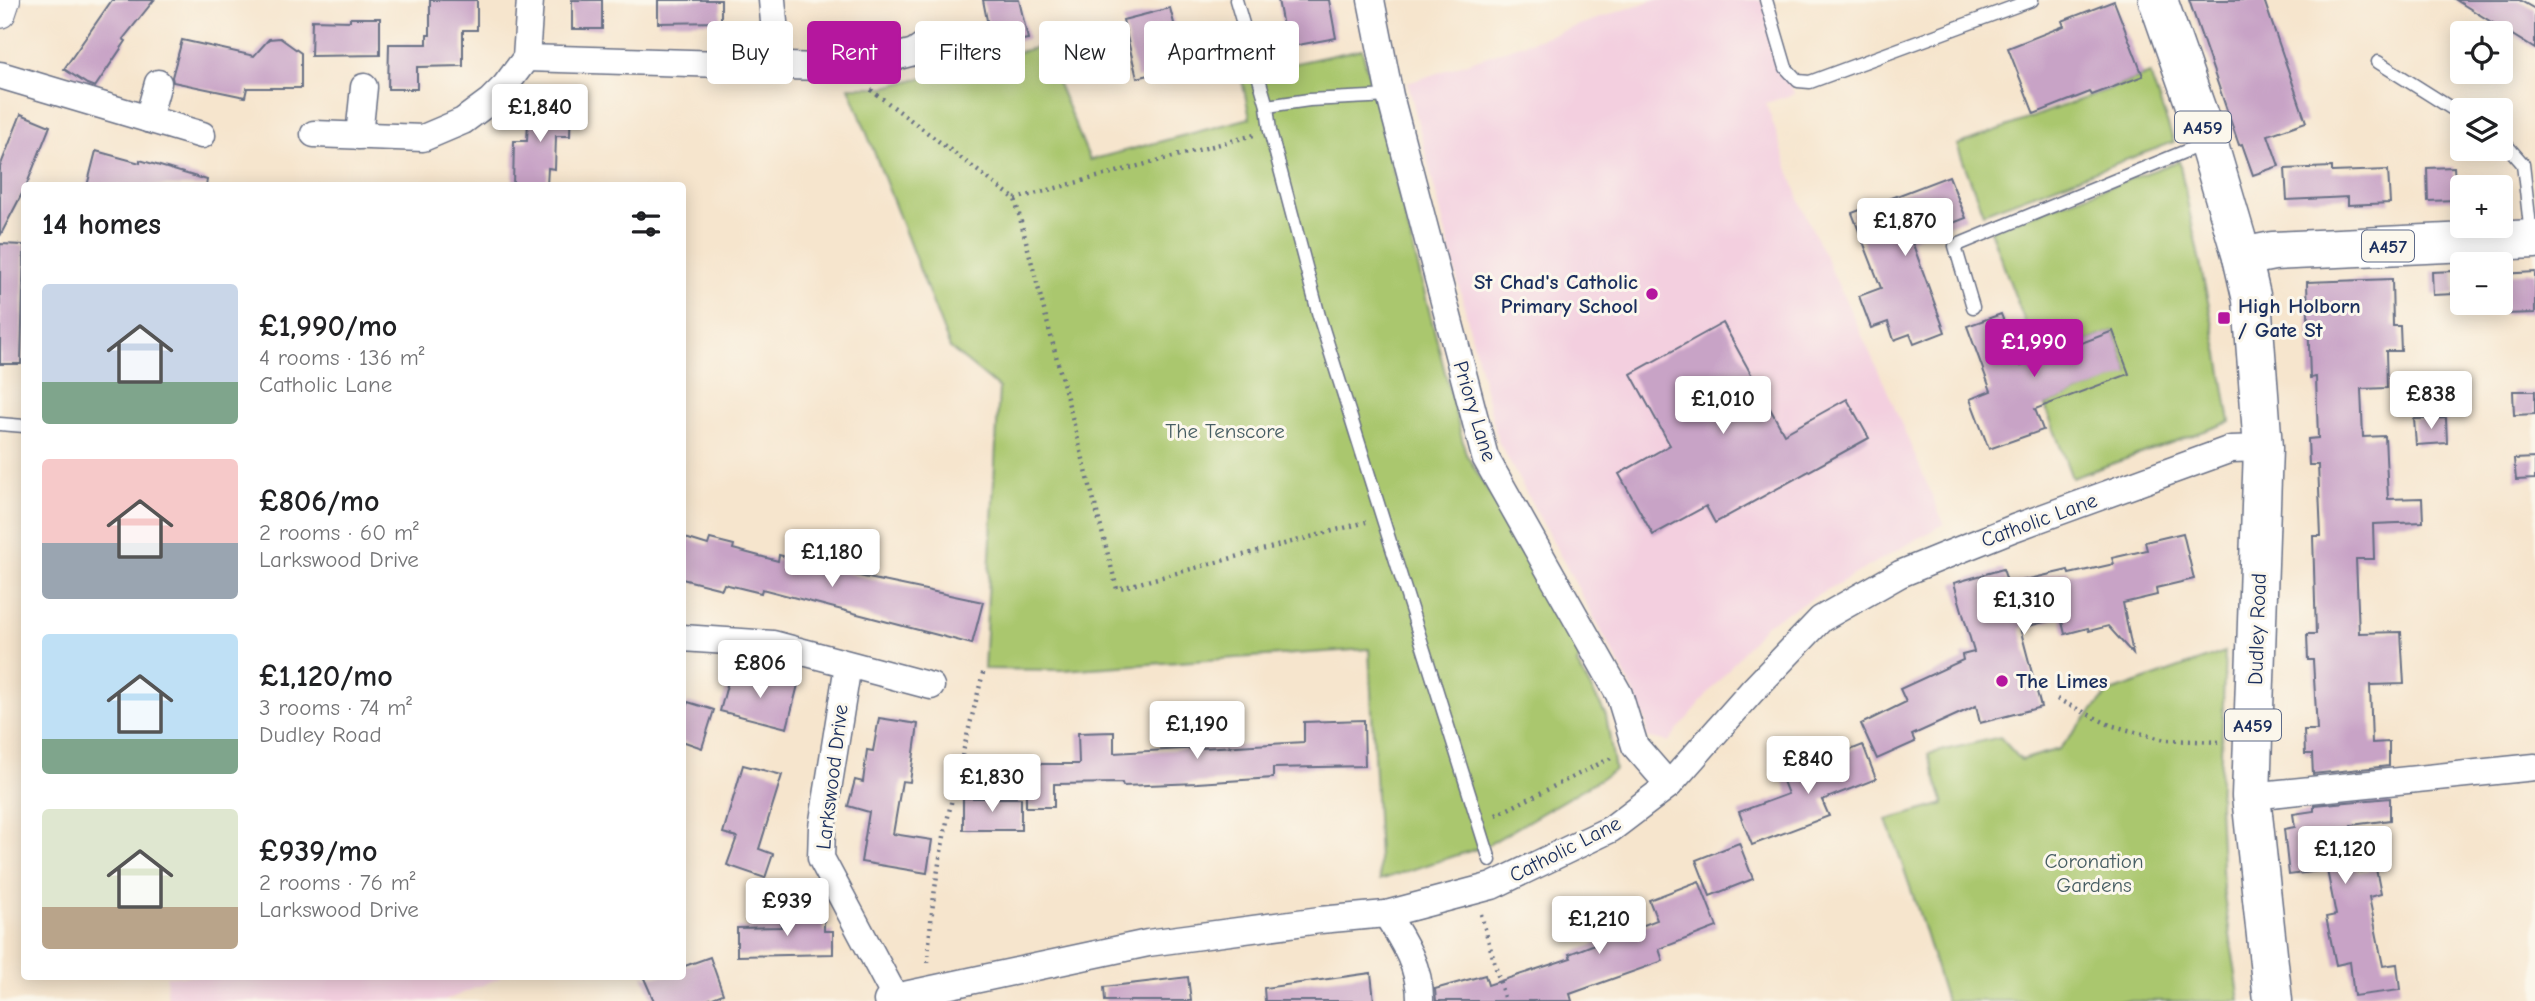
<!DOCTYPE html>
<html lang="en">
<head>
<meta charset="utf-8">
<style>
  :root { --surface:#fff; --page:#f6f6f6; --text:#202124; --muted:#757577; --accent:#b5179e }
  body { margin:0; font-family:"Comic Neue",sans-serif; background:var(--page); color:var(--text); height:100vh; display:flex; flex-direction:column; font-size:26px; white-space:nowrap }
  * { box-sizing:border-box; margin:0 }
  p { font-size:23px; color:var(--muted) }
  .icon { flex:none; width:38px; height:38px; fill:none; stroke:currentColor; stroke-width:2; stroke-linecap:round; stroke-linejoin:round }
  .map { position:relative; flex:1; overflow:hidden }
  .drawer { position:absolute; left:21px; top:182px; width:665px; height:798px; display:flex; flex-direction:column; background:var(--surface); border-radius:7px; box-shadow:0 4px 18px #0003 }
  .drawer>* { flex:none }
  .hud { position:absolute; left:707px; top:21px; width:665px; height:63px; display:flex; gap:14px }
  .controls { position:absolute; left:2450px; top:21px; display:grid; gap:14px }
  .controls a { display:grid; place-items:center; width:63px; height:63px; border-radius:7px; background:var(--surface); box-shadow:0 4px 18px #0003; font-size:35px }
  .price { position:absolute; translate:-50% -60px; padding:0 16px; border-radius:7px; background:#fff; color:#222; font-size:23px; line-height:46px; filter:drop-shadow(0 2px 4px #0008) }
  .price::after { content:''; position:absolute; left:50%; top:42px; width:21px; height:16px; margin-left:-10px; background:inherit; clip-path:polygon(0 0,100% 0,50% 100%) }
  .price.on { background:var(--accent); color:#fff }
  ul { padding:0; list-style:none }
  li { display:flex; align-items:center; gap:21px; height:175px; padding:0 21px }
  li span { display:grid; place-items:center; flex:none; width:196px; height:140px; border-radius:7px; color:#555 }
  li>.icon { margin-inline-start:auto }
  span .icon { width:84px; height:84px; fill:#fffc; stroke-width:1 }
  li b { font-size:30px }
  h2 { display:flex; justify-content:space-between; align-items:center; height:84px; padding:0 21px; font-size:30px }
  .tag { padding:0 24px; border-radius:7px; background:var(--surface); box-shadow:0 4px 18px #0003; font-size:24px; line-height:63px }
  .tag.on { background:var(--accent); color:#fff }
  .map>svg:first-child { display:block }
  .built { fill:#f3cfdf }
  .green { fill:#aac76e; stroke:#627b66; stroke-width:2 }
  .building { fill:#c8a3c6 }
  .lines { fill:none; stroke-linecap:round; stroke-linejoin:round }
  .service-casing { stroke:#686f85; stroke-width:15 }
  .minor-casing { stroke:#686f85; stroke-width:29 }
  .tertiary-casing { stroke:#686f85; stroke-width:34 }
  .primary-casing { stroke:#686f85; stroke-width:41 }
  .path { stroke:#686f85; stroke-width:4.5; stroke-dasharray:2 5; stroke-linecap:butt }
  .service { stroke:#fff; stroke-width:12 }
  .minor { stroke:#fff; stroke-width:26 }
  .tertiary { stroke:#fff; stroke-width:32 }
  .primary { stroke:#fff; stroke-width:38 }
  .poi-dot { fill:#b5179e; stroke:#fbf7ec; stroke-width:2.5 }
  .labels { text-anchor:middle; stroke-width:6; stroke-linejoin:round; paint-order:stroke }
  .shield { fill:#fbf7ec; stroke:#5e6b89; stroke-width:2 }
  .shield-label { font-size:19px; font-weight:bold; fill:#1b2f5e }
  .poi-label { font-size:21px; font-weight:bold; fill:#1b2f5e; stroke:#fbf7ec; text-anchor:start }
  .street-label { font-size:21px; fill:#1b2f5e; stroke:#fbf7ec }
  .park-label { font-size:21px; fill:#465d63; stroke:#fbf7ec }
</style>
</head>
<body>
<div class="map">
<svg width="2535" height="1001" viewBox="0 0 2535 1001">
  <rect width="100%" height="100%" fill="#fbf7ec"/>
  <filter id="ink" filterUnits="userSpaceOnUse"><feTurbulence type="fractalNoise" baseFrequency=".0143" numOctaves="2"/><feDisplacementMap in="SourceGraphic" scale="14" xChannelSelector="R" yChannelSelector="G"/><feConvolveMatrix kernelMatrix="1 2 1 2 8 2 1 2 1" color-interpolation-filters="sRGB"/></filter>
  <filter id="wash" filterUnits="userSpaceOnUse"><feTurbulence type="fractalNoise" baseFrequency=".00686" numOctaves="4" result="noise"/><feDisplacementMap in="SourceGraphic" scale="28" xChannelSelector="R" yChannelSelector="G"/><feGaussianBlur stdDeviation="1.57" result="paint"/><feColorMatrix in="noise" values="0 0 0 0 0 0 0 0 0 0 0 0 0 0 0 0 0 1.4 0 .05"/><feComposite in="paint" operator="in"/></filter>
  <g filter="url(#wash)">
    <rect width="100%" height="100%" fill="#f6e5cd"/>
    <g class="built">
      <path d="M 1653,0 L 1761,0 L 1794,94 L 1766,103 L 1801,205 L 1884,383 L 1944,524 L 1765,625 L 1668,742 L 1647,737 L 1646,721 L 1630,684 L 1498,441 L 1408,83 Z"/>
      <path d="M 166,977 L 166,976 L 502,977 L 444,1001 L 168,1001 Z"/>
    </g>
    <g class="green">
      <path d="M 1042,46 L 1090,160 L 1250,118 L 1241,75 L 1362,49 L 1466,454 L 1583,650 L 1577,664 L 1606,715 L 1615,770 L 1486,846 L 1380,880 L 1369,649 L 1063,670 L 984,669 L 999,388 L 950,348 L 849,87 L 886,87 Z"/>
      <path d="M 2150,74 L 2174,142 L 1983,213 L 1957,145 Z"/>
      <path d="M 2179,161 L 2219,355 L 2230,422 L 2072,478 L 2045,405 L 2129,373 L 2113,331 L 2039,359 L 1990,230 Z"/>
      <path d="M 2225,652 L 2219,805 L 2223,889 L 2240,1001 L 1946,1001 L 1918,910 L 1887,820 L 1944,804 L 1928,754 L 2000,737 L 2021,760 L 2059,749 L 2108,693 Z"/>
    </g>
    <g id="blocks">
      <g class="building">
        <path d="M 112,0 L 154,0 L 123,39 L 126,41 L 95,87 L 87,84 L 64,69 Z"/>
        <path d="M 430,0 L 477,0 L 477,30 L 463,30 L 463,66 L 417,67 L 417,89 L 388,89 L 389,44 L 427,44 L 427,35 L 430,35 Z"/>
        <rect x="572" y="0" width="30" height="29"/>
        <path d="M 658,0 L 721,0 L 721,22 L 658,23 Z"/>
        <path d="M 983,0 L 1019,0 L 1028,39 L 992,46 Z"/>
        <path d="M 1278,0 L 1329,0 L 1336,38 L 1287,47 Z"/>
        <path d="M 2189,0 L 2264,0 L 2306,122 L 2268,135 L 2279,166 L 2253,175 L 2242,144 L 2239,145 Z"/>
        <path d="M 2456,0 L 2519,0 L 2535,9 L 2535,49 Z"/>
        <path d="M 2114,1 L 2143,76 L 2092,95 L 2090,92 L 2034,114 L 2008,48 L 2064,26 L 2062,21 Z"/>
        <path d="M 1170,8 L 1185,66 L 1137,78 L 1123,20 Z"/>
        <path d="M 350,18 L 380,18 L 380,55 L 311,56 L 312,20 L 350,21 Z"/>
        <path d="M 280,38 L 301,53 L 301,88 L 247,88 L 245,97 L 173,82 L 172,77 L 182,40 L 254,56 L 269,39 Z"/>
        <path d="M 529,103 L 571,105 L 570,136 L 556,136 L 555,169 L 548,168 L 547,186 L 513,186 L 514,141 L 527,141 Z"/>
        <path d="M 21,114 L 50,126 L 26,186 L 0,236 L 0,167 Z"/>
        <path d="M 96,151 L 140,163 L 140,160 L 207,180 L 206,186 L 87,186 Z"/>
        <path d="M 2332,167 L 2332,172 L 2388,170 L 2390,203 L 2348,205 L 2348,197 L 2287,200 L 2285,169 Z"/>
        <path d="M 2454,167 L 2456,200 L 2428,201 L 2427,168 Z"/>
        <path d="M 1949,176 L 1966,218 L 1911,239 L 1945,332 L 1914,344 L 1910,334 L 1894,340 L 1888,322 L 1871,328 L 1859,296 L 1881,288 L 1852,213 Z"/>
        <path d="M 0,244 L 24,245 L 21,364 L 0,364 Z"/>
        <path d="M 2454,271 L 2455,294 L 2433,295 L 2432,272 Z"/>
        <path d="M 2535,272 L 2535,313 L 2503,314 L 2501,274 Z"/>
        <path d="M 2392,279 L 2393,326 L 2400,326 L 2401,351 L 2386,351 L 2387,388 L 2361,389 L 2363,437 L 2385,436 L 2388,499 L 2422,498 L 2423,522 L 2373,524 L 2374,559 L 2356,559 L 2359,633 L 2401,632 L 2404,684 L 2370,685 L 2372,743 L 2389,742 L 2389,766 L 2313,774 L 2312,754 L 2305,754 L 2304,730 L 2317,730 L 2313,660 L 2308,660 L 2307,634 L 2316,634 L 2313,536 L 2321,536 L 2318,465 L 2309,465 L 2308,439 L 2318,438 L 2316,377 L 2310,378 L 2307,282 Z"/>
        <path d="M 2001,314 L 2021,366 L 2113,331 L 2129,374 L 2035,409 L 2043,430 L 1989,449 L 1970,399 L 1991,391 L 1967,326 Z"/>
        <path d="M 1723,323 L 1784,434 L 1847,399 L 1869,438 L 1715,523 L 1706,506 L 1653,535 L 1619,474 L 1670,445 L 1631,374 Z"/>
        <path d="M 2513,391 L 2535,391 L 2535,414 L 2514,415 Z"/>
        <path d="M 2446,418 L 2447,443 L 2416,445 L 2414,419 Z"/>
        <path d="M 2535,458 L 2535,479 L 2516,480 L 2514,459 Z"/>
        <path d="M 2183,533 L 2194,579 L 2156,588 L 2157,595 L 2123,603 L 2133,654 L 2108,626 L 2089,631 L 2088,628 L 2065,634 L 2061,618 L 2020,628 L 2041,707 L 1980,723 L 1976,706 L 1912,735 L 1915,742 L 1877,759 L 1861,724 L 1906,702 L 1900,689 L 1963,660 L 1962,655 L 1974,652 L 1954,583 L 2003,569 L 2008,584 L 2068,570 L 2069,574 L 2114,564 L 2112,558 L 2147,550 L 2145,542 Z"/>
        <path d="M 682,537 L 708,545 L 710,539 L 734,545 L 733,549 L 778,561 L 779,555 L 859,576 L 983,602 L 972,644 L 762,589 L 761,593 L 724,584 L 722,589 L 682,579 Z"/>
        <path d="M 730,674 L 763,682 L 764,676 L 798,685 L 787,728 L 720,711 Z"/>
        <path d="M 688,702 L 714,710 L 702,748 L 682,741 L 682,718 Z"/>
        <path d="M 879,718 L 918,724 L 910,782 L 902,781 L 893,834 L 932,840 L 927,873 L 861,862 L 869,812 L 848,806 L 855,780 L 863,782 L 867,750 L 873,751 Z"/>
        <path d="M 1364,720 L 1365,766 L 1273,768 L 1273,778 L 1197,783 L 1123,786 L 1122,783 L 1054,784 L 1054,807 L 1026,807 L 1026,764 L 1079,764 L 1078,733 L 1114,732 L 1114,753 L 1304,742 L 1304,722 Z"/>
        <path d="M 1863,745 L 1876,779 L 1822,800 L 1829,816 L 1752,845 L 1739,812 L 1788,794 L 1783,781 L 1818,768 L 1817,763 Z"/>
        <path d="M 743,765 L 782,775 L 759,849 L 773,854 L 765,878 L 727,865 L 737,837 L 723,833 Z"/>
        <rect x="963" y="798" width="58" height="32"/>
        <path d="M 2390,798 L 2390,820 L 2351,825 L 2358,872 L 2376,869 L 2381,894 L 2369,897 L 2383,966 L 2397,964 L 2400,990 L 2354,996 L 2350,962 L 2336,965 L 2326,917 L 2336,915 L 2327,870 L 2289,875 L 2284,829 L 2295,827 L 2293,814 L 2314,811 L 2314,805 Z"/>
        <path d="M 1739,843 L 1753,879 L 1710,896 L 1696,860 Z"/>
        <path d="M 1699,881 L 1717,927 L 1659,949 L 1663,961 L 1570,994 L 1572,1001 L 1436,1001 L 1435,989 L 1485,975 L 1488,985 L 1571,958 L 1569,954 L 1657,920 L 1649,900 Z"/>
        <path d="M 824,914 L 824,931 L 833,931 L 833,954 L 737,956 L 737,928 L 781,927 L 781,915 Z"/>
        <path d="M 710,957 L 723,994 L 705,1001 L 654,1001 L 643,976 L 682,976 L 682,967 Z"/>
        <path d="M 1371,973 L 1374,1001 L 1265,1001 L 1264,988 Z"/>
        <path d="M 1188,977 L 1191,1001 L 1105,1001 L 1104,987 Z"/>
      </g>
    </g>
  </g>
  <g filter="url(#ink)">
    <use href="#blocks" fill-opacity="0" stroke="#686f85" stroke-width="2"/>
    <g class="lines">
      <g class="service-casing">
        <g id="service">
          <path d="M 1236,0 L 1267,106 L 1270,131 L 1319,316 L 1490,860"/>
          <path d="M 1766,0 L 1786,68 L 1798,81 L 1810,82 L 2032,0"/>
          <path d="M 2378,62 L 2462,115"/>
          <path d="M 1267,106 L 1309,100 L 1390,96"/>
          <path d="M 2501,139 L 2523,164 L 2531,235"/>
          <path d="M 1973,307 L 1955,246 L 2203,144"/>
          <path d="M 0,424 L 24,426"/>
        </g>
      </g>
      <g class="minor-casing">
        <g id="minor">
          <path d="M 772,0 L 778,66"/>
          <path d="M 1371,0 L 1390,96 L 1485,457 L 1619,694 L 1635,746 L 1669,785"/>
          <path d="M 526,58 L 854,68 L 914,52 L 930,41"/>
          <path d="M 0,75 L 202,135"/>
          <path d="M 148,119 L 158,83"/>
          <path d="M 314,134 L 423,138 L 463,121 L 490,101 L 505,86 L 526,58 L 530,0"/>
          <path d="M 359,136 L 364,87"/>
          <path d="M 682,638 L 773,644 L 931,686"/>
          <path d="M 848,665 L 822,827 L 821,858 L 895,997"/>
          <path d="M 2251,796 L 2535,767"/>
          <path d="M 1386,914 C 1403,940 1421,969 1420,1001"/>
          <path d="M 887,1001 L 895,997 L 1148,943 L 1320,920 L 1386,914 L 1492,886 L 1611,829 L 1669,785 L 1752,691 L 1821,619 L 1900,574 L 1944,556 L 2014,528 L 2231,449 L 2263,448"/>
        </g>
      </g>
      <g class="tertiary-casing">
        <path id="tertiary" d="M 0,12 L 4,0"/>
      </g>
      <g class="primary-casing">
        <g id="primary">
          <path d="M 2158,0 L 2208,142 L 2242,257 L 2252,300 L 2263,448 L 2251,796 L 2273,1001"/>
          <path d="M 2242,257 L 2273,251 L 2535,239"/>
        </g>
      </g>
      <g class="path">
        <path d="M 871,90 L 1015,199 L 1117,589 L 1366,522"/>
        <path d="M 1015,199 L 1254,135"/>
        <path d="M 2057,699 L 2110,725 L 2165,740 L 2221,742"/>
        <path d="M 1496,815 L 1613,757"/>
        <path d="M 1481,914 L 1505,1001"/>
        <path d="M 928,963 C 932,863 960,765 984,669"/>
      </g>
      <use href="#service" class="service"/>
      <use href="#minor" class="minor"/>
      <use href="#tertiary" class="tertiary"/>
      <use href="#primary" class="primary"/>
    </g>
  </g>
  <g class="poi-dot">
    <circle cx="1652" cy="294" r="7"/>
    <rect x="2217" y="311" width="14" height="14" rx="3.5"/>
    <circle cx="2002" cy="681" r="7"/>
  </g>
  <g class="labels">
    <g class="shield">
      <rect x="2175" y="111.5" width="56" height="31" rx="5"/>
      <rect x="2362" y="230.5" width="52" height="31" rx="5"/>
      <rect x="2225" y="709.5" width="56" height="31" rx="5"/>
    </g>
    <g class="shield-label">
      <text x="2203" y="134">A459</text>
      <text x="2388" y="253">A457</text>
      <text x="2253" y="732">A459</text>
    </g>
    <g class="poi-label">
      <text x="1638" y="289" text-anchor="end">St Chad's Catholic<tspan x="1638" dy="24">Primary School</tspan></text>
      <text x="2238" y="313">High Holborn<tspan x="2238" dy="24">/ Gate St</tspan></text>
      <text x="2016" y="688">The Limes</text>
    </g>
    <g class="street-label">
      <text transform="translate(1475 411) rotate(73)" y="7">Priory Lane</text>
      <text transform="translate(2039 520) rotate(-20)" y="7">Catholic Lane</text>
      <text transform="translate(2257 629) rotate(-88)" y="7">Dudley Road</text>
      <text transform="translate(832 777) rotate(-83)" y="7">Larkswood Drive</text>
      <text transform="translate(1565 849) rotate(-27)" y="7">Catholic Lane</text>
    </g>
    <g class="park-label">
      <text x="1225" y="438">The Tenscore</text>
      <text x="2094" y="868">Coronation<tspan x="2094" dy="24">Gardens</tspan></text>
    </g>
  </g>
</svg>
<div class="controls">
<a><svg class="icon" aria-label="locate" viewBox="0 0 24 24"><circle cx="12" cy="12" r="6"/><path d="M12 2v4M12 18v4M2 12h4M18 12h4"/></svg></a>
<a><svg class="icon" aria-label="layers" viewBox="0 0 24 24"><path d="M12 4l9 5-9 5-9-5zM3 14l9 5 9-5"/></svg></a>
<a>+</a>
<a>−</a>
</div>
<b class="price" style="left:540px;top:144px">£1,840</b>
<b class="price" style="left:1905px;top:258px">£1,870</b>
<b class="price on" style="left:2034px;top:379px">£1,990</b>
<b class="price" style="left:2431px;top:431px">£838</b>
<b class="price" style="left:1723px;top:436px">£1,010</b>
<b class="price" style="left:832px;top:589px">£1,180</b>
<b class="price" style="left:2024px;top:637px">£1,310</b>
<b class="price" style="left:760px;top:700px">£806</b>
<b class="price" style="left:1197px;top:761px">£1,190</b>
<b class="price" style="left:1808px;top:796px">£840</b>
<b class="price" style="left:992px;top:814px">£1,830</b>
<b class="price" style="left:2345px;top:886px">£1,120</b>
<b class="price" style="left:787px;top:938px">£939</b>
<b class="price" style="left:1599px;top:956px">£1,210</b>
<div class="hud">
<a class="tag">Buy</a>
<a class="tag on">Rent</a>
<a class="tag">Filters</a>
<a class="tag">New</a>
<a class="tag">Apartment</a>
</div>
<section class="drawer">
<h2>14 homes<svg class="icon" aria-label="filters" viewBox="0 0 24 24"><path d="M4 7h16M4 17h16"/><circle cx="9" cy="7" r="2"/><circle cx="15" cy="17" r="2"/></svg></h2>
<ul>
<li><span style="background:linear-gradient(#c9d6e8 70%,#7fa58c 0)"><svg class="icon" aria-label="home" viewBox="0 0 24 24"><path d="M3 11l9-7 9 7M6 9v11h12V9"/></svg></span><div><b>£1,990/mo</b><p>4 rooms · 136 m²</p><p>Catholic Lane</p></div></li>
<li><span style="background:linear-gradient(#f6c9c9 60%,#9aa5b1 0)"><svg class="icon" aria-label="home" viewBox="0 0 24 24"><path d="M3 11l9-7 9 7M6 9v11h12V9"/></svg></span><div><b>£806/mo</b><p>2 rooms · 60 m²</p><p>Larkswood Drive</p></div></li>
<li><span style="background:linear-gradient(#bfe0f5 75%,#7fa58c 0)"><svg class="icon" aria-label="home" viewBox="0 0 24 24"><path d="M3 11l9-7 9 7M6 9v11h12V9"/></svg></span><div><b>£1,120/mo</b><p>3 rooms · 74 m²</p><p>Dudley Road</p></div></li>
<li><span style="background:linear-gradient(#dfe7d0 70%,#b9a48a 0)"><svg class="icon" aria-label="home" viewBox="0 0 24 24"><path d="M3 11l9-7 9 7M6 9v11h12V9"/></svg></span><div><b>£939/mo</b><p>2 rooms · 76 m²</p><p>Larkswood Drive</p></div></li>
</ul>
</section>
</div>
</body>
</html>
